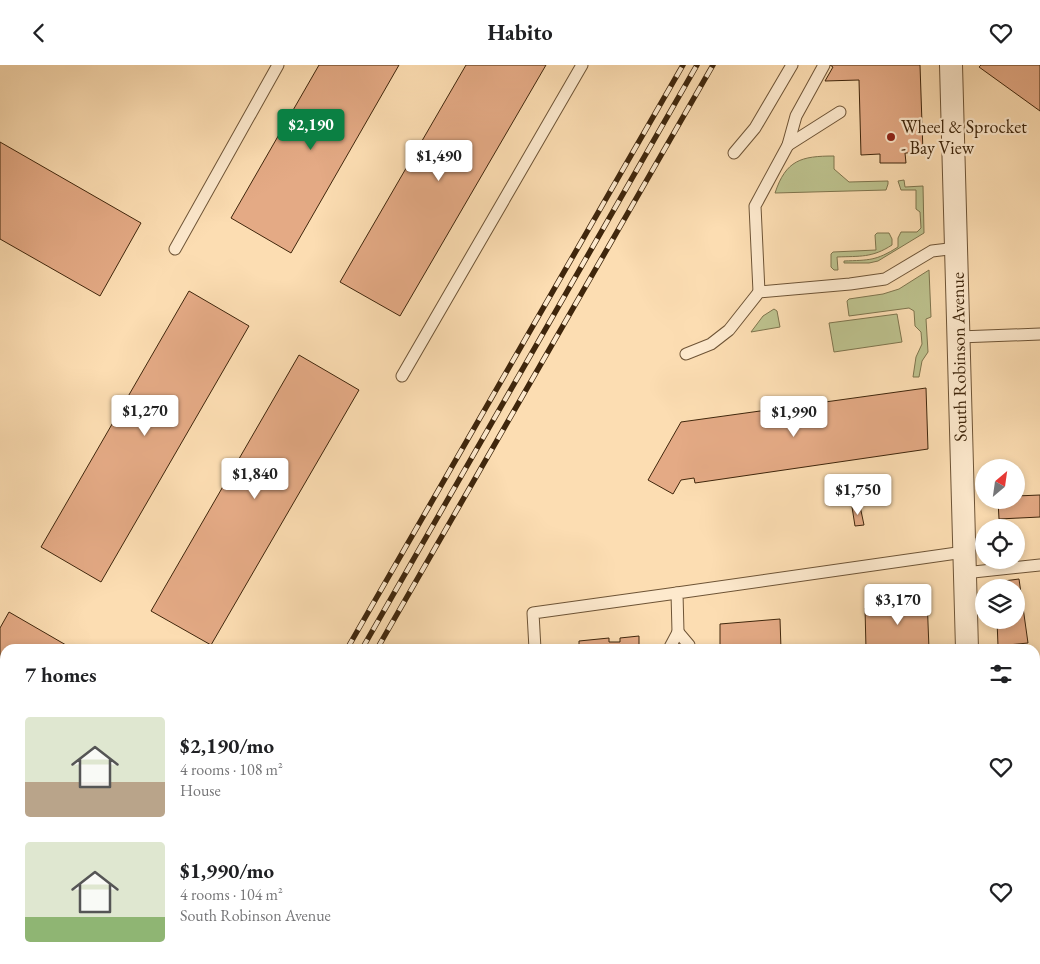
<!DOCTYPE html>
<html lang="en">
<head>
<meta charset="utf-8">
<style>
  :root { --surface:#fff; --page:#f2f2f2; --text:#202124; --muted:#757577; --accent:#0b8043 }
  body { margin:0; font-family:"EB Garamond",serif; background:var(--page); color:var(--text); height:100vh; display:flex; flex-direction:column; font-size:19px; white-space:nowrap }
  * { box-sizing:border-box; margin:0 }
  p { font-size:16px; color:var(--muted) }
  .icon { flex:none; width:28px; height:28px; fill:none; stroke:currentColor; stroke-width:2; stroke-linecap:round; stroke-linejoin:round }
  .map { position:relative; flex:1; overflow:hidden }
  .side { position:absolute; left:0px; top:579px; width:1040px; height:321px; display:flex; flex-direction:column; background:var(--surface); border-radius:15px 15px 0 0; box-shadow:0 2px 8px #0003 }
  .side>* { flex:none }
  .needle { width:32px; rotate:29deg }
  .buttons { position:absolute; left:975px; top:394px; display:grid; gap:10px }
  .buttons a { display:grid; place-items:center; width:50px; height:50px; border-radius:50%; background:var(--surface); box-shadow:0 2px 8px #0003; font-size:25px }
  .price { position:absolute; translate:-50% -42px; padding:0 11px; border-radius:5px; background:#fff; color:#222; font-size:16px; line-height:32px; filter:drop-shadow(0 1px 2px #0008) }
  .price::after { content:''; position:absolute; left:50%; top:30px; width:15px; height:11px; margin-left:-8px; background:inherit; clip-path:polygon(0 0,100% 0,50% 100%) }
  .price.active { background:var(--accent); color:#fff }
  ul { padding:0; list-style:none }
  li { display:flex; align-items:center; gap:15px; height:125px; padding:0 25px }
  li span { display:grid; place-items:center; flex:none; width:140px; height:100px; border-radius:5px; color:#555 }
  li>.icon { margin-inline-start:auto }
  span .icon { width:60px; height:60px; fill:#fffc; stroke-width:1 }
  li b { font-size:21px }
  h2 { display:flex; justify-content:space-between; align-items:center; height:60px; padding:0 25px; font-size:21px }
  header { display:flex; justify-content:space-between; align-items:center; height:65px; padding:0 25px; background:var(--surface); font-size:22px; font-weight:700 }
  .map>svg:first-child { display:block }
  .green { fill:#bdc28e; stroke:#7e744d }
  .building { fill:#e4aa85; stroke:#3f260c }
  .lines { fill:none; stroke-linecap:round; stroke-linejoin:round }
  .lane-casing { stroke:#6e5436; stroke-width:13 }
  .street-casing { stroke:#6e5436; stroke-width:24 }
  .secondary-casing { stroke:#3f260c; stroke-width:29 }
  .lane { stroke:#fde9cd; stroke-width:11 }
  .street { stroke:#fde9cd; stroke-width:22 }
  .secondary { stroke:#fde9cd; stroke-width:28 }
  .rail-casing { stroke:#3f260c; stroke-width:5.5 }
  .rail { stroke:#fde9cd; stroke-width:4; stroke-dasharray:11; stroke-linecap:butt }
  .poi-dot { fill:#8f2418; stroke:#fde9cd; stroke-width:2 }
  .labels { text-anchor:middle; stroke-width:4.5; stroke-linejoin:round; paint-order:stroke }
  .poi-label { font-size:18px; fill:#3f260c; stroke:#fde9cd; text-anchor:start }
  .street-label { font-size:18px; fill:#3f260c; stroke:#fde9cd }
</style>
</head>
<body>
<header><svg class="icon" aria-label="back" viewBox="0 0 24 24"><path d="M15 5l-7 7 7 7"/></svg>Habito<svg class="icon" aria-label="heart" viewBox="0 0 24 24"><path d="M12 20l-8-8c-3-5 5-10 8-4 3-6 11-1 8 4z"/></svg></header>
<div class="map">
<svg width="1040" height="899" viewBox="0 0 1040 899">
  <rect width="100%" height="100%" fill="#fcddb2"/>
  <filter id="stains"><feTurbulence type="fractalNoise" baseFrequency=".004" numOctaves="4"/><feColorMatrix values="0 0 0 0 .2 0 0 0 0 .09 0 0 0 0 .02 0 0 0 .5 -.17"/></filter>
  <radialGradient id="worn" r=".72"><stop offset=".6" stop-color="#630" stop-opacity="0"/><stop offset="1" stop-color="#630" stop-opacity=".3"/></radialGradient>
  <g class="green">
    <path d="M 834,91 L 834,104 L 849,117 L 888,116 L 888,119 L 886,125 L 775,128 C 786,95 801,91 834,91 Z"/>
    <path d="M 904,115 L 905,122 L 923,121 L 924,168 L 878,196 L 869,198 L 844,198 L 844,196 C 869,195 876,196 898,182 L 898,173 L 901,167 L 917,167 L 921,163 L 920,147 L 916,144 L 916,125 L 901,125 L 898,116 Z"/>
    <path d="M 877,168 L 889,168 L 892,174 L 892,180 C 872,193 860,191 837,192 L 838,205 L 834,205 L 831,202 L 831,189 L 833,187 L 876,185 L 875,170 Z"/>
    <path d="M 929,205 L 931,252 L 926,254 L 928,287 L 922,296 L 919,312 L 913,312 L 916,292 L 922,279 L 921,267 L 915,261 L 914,246 L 909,243 L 849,251 L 847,236 L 849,234 L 883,229 L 899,224 Z"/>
    <path d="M 774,244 L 777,246 L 780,262 L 751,267 L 763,251 Z"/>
    <path d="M 897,249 L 902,277 L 834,287 L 829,258 Z"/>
  </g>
  <g class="building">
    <path d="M 319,0 L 399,0 L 291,188 L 231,153 Z"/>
    <path d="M 466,0 L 546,0 L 400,251 L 340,217 Z"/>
    <path d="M 830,0 L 920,0 L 923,88 L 905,88 L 906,98 L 880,98 L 880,89 L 861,90 L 859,15 L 825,16 L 833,2 Z"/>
    <path d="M 981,0 L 1040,0 L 1040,46 L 979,2 Z"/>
    <path d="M 0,77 L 141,158 L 100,231 L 0,174 Z"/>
    <path d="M 189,226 L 249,261 L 101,517 L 41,482 Z"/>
    <path d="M 299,290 L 359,325 L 211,580 L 151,546 Z"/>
    <path d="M 926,323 L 928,384 L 695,418 L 694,413 L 681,415 L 673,429 L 648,415 L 681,357 Z"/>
    <path d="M 1040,430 L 1040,452 L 999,454 L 998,435 L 1016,435 L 1016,431 Z"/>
    <path d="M 860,441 L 864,460 L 855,461 L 852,442 Z"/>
    <path d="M 1019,514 L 1028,578 L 998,581 L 997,555 L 1016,555 L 1016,522 L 996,522 L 996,517 Z"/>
    <path d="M 927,532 L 929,584 L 866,584 L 865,543 L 895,540 L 895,535 Z"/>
    <path d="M 9,547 L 66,580 L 64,584 L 5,584 L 5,686 L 0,695 L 0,563 Z"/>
    <path d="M 780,554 L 781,584 L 720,584 L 720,559 Z"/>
    <path d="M 639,571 L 639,584 L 579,584 L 579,576 L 609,573 L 609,577 L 620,577 L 620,573 Z"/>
    <rect x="1035" y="611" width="5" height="25"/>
    <path d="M 1040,667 L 1040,691 L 1035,692 L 1035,668 Z"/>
    <path d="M 1035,696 L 1040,696 L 1040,724 L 1035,725 Z"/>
    <path d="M 1035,731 L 1040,731 L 1040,825 L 1037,825 Z"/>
    <path d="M 1040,878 L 1040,899 L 1004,899 L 1004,895 L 1035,895 L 1035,879 Z"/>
    <path d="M 925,895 L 932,895 L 932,899 L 910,899 L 909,897 Z"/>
  </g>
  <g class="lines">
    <g class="lane-casing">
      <g id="lane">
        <path d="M 788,80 L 840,47"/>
        <path d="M 734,88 L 755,63 L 792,0"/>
        <path d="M 175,184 L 278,0"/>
        <path d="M 759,227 L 755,141 L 788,80 L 796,51 L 824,0"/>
        <path d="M 959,272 L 1040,269"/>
        <path d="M 686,289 L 711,279 L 729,265 L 759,227 L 850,219 L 885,214 L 932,186 L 957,183"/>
        <path d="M 402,311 L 582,0"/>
        <path d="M 964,508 L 1040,500"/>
        <path d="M 678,567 L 677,528 L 964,487"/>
        <path d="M 535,584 L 533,548 L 677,528"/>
        <path d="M 669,584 L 678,567 L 689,580 L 690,584"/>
        <path d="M 436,895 L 437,899"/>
        <path d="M 838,895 L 839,899"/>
      </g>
    </g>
    <g class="street-casing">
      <g id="street">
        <path d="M 951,0 L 967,584"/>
        <path d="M 1035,852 L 1040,852"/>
        <path d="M 701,895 L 701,899"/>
        <path d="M 975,895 L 975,899"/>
        <path d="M 597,899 L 634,895"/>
      </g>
    </g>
    <g class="secondary-casing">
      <g id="secondary">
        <path d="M 0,826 L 5,828"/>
        <path d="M 128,895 L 135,899"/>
      </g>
    </g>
    <use href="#lane" class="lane"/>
    <use href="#street" class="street"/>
    <use href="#secondary" class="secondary"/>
    <g class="rail-casing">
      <g id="rail">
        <path d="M 347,584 L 683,0"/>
        <path d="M 362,584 L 697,0"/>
        <path d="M 377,584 L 713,0"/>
        <path d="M 167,899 L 169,895"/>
        <path d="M 181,899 L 183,895"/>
        <path d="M 196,899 L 198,895"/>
      </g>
    </g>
    <use href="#rail" class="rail"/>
  </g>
  <circle class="poi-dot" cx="891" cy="72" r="5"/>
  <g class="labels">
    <g class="poi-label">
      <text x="901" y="68">Wheel &amp; Sprocket<tspan x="901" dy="21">- Bay View</tspan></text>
    </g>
    <g class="street-label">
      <text transform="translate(959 292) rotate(-91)" y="6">South Robinson Avenue</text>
    </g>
  </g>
  <rect width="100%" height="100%" filter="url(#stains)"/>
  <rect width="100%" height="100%" fill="url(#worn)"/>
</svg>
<div class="buttons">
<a><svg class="needle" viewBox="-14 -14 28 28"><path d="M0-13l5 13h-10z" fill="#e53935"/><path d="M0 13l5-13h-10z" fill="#757577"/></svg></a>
<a><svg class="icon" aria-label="locate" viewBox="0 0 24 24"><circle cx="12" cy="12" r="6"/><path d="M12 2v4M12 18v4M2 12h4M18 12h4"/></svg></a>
<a><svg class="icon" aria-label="layers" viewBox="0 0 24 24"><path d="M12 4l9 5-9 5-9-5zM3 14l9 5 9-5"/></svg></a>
</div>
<b class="price active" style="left:311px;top:86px">$2,190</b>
<b class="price" style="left:439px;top:117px">$1,490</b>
<b class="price" style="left:145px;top:372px">$1,270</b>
<b class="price" style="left:794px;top:373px">$1,990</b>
<b class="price" style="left:255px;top:435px">$1,840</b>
<b class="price" style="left:858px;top:451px">$1,750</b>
<b class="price" style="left:898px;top:561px">$3,170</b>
<section class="side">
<h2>7 homes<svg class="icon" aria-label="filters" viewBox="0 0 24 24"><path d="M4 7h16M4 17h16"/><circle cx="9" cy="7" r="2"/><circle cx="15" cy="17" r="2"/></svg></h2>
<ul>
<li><span style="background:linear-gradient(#dfe7d0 65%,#b9a48a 0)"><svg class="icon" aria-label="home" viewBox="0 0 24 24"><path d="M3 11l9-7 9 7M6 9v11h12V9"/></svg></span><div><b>$2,190/mo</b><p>4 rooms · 108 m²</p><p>House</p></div><svg class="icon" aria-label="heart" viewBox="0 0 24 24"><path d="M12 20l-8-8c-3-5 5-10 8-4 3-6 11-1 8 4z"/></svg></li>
<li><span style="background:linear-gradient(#dfe7d0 75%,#8fb573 0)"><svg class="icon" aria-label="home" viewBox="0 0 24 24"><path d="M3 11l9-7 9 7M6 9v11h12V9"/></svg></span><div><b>$1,990/mo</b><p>4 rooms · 104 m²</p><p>South Robinson Avenue</p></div><svg class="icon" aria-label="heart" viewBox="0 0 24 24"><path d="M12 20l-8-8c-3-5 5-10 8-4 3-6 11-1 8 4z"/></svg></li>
</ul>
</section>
</div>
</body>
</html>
